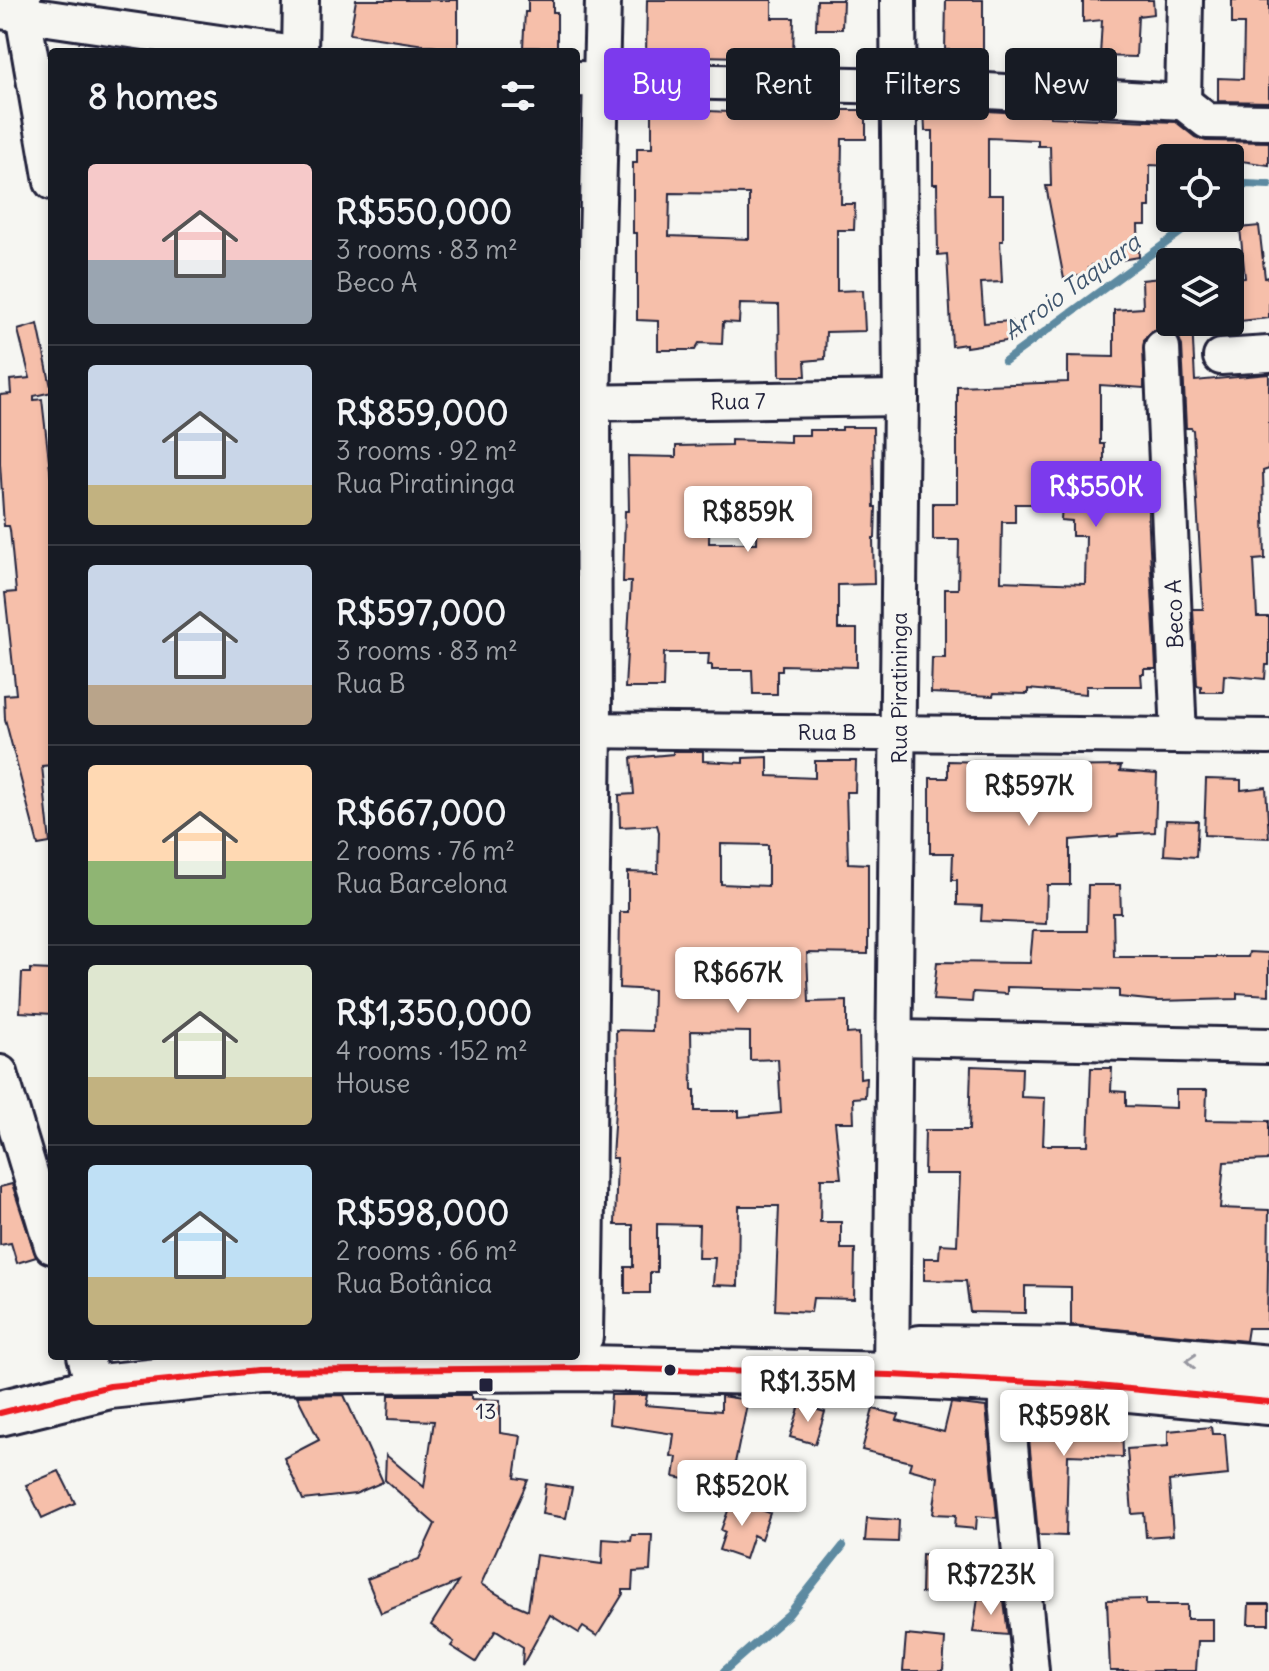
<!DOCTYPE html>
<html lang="en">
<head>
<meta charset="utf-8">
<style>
  :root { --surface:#171b24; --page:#20242c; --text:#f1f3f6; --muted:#9ea1a6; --line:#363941; --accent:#7c3aed }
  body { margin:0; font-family:Delius,sans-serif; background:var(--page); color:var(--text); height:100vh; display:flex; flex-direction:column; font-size:30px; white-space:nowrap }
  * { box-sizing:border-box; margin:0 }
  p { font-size:26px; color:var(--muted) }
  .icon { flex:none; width:44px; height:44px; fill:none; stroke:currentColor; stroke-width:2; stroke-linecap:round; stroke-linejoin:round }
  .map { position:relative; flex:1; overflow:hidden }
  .sheet { position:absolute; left:48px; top:48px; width:532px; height:1312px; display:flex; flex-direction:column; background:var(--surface); border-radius:8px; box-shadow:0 4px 12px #0003 }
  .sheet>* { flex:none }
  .top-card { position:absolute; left:604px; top:48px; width:544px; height:72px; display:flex; gap:16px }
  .fabs { position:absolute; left:1156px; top:144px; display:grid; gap:16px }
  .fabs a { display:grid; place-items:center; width:88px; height:88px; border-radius:8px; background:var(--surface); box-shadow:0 4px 12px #0003; font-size:40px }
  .price { position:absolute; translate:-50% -68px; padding:0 18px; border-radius:8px; background:#fff; color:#222; font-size:26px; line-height:52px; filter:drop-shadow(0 2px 4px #0008) }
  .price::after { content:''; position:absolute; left:50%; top:48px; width:24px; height:18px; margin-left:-12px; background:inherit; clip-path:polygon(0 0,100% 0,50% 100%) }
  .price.current { background:var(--accent); color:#fff }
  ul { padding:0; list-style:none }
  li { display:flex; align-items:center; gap:24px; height:200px; padding:0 40px }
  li+li { border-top:2px solid var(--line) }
  li span { display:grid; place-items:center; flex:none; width:224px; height:160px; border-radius:8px; color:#555 }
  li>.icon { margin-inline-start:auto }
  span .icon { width:96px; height:96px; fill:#fffc; stroke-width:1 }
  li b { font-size:34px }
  h2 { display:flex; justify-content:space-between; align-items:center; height:96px; padding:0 40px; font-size:34px }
  .chip { padding:0 28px; border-radius:8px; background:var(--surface); box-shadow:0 4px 12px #0003; font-size:28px; line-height:72px }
  .chip.current { background:var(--accent); color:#fff }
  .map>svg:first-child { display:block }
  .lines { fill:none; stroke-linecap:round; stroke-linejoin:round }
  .stream { stroke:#5d8aa1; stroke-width:8 }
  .building { fill:#f6bfaa; stroke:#22223b; stroke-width:2; fill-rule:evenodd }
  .minor-casing { stroke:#22223b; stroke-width:40 }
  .major-casing { stroke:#22223b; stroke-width:50 }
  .minor { stroke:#f6f6f2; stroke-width:34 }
  .major { stroke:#f6f6f2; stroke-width:44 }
  .bus-1-casing { stroke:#f6f6f2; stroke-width:12 }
  .bus-1 { stroke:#ed1c24; stroke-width:6 }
  .oneway { stroke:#9797a0 }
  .bus-dot { fill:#22223b; stroke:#f6f6f2; stroke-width:3 }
  .labels { text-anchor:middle; stroke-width:6; stroke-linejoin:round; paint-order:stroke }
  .street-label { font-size:22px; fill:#22223b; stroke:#f6f6f2 }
  .poi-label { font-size:22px; fill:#22223b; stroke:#f6f6f2 }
  .water-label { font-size:24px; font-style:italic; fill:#40566e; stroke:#f6f6f2 }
</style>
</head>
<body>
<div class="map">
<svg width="1269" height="1671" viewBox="0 0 1269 1671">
  <rect width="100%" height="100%" fill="#f6f6f2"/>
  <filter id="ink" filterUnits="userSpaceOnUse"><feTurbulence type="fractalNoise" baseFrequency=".0125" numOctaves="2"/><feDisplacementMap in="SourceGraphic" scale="16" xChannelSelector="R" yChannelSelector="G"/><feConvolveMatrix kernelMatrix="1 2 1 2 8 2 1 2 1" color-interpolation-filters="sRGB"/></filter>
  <g filter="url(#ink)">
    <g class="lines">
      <g class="stream">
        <path d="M 1230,196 L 1246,184 L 1269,185"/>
        <path d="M 1005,361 L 1200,218"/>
        <path d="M 724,1671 L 789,1614 L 843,1546"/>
      </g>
    </g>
    <g class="building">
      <path d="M 356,0 L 458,0 L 458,50 L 350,34 Z"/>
      <path d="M 528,0 L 553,0 L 553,12 L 557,12 L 557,48 L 523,47 L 525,12 L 528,12 Z"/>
      <path d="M 647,0 L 772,0 L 772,18 L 794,18 L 793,58 L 646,55 Z"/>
      <path d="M 817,0 L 843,0 L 842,29 L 816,29 Z"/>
      <path d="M 946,0 L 983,0 L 983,62 L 949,62 L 949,50 L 945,50 Z"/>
      <path d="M 1083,0 L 1153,0 L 1154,14 L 1138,16 L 1136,57 L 1100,56 L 1102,20 L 1083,22 Z"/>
      <path d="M 1232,0 L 1269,0 L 1269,102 L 1218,101 L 1218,78 L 1243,79 L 1244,24 L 1232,24 Z"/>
      <path d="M 768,103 L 811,104 L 811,110 L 866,110 L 866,139 L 842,139 L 841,204 L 855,204 L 854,230 L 837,230 L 837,291 L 863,290 L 865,331 L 826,332 L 825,359 L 805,361 L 806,376 L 780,376 L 779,305 L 740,304 L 739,323 L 723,322 L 722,344 L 699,343 L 695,350 L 658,350 L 658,321 L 637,320 L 637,233 L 633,233 L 633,163 L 637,163 L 637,148 L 652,148 L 652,113 L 669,113 L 669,109 L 768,114 ZM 670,193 L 749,194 L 749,239 L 669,236 Z"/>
      <path d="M 924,107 L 1050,115 L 1050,117 L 1176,122 L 1195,137 L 1206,141 L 1269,142 L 1269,165 L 1241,161 L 1241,158 L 1170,158 L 1170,166 L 1150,165 L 1150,207 L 1146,207 L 1146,225 L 1138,225 L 1139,257 L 1092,265 L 1093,268 L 1088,268 L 1089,274 L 1064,279 L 1046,186 L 1051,186 L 1050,146 L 1038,146 L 1038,140 L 988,138 L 988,195 L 1003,195 L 1003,241 L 1000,241 L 1002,282 L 981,283 L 984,323 L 1011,321 L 1013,340 L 966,347 L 966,344 L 952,346 L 947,254 L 938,255 L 937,184 L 933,184 L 933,131 L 925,131 Z"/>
      <path d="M 1259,226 L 1265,278 L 1269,277 L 1269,318 L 1230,322 L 1230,280 L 1245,278 L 1240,228 Z"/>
      <path d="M 1170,277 L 1170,322 L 1192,322 L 1195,381 L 1269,374 L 1269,469 L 1263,471 L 1265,559 L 1254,560 L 1257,617 L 1269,617 L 1269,665 L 1266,665 L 1265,679 L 1224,675 L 1223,692 L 1201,692 L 1201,686 L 1197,685 L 1193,609 L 1203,609 L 1193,430 L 1191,428 L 1186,428 L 1182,346 L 1179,338 L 1172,331 L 1162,328 L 1152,331 L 1144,340 L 1144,388 L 1100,385 L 1100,444 L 1104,444 L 1104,470 L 1136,471 L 1138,509 L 1148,509 L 1156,669 L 1144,669 L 1144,674 L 1141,674 L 1142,686 L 1086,686 L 1086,694 L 1028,689 L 1028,694 L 994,693 L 993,696 L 931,693 L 932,658 L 945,658 L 945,589 L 958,589 L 959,540 L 933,540 L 933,503 L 957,503 L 957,386 L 1068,382 L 1068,356 L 1114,357 L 1114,310 L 1143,308 L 1142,280 ZM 1015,504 L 1062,504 L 1061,520 L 1072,521 L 1072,536 L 1086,536 L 1085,584 L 1001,581 L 1002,522 L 1015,522 Z"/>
      <path d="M 38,324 L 52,392 L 34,396 L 34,400 L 42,399 L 52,487 L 52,765 L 42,766 L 50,843 L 38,845 L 5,719 L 4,695 L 16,694 L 5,593 L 16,592 L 10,530 L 9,526 L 4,526 L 0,463 L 0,395 L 11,394 L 10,380 L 30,378 L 18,330 Z"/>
      <path d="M 842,427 L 873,427 L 874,507 L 876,507 L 875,538 L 873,538 L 874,584 L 838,585 L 838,629 L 857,629 L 857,667 L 782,665 L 782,671 L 777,671 L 777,694 L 753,694 L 752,670 L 712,670 L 712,665 L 708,665 L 709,653 L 664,653 L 663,688 L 625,688 L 631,582 L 623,582 L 625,511 L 629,511 L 628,456 L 676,457 L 676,446 L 731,445 L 731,440 L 790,442 L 790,435 L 809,435 L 809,430 L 842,430 ZM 710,495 L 758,500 L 757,543 L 709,543 Z"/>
      <path d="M 673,751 L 703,751 L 703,761 L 743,763 L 743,758 L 768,757 L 768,776 L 815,778 L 815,761 L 856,761 L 855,792 L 846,792 L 848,863 L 868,864 L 868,954 L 807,953 L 809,1002 L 847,1001 L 847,1034 L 859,1033 L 860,1078 L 866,1077 L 865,1097 L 853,1098 L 854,1122 L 835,1122 L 841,1178 L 821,1178 L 820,1222 L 841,1222 L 841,1249 L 855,1249 L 854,1299 L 813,1298 L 811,1312 L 775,1310 L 779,1206 L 739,1206 L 738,1286 L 713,1285 L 715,1258 L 698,1258 L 699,1225 L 657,1224 L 657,1272 L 650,1272 L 650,1293 L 625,1293 L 625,1267 L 633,1267 L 633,1225 L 615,1225 L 617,1158 L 612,1158 L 617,1078 L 616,1030 L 652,1031 L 653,990 L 619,988 L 620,912 L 628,912 L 628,872 L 658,873 L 659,832 L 657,825 L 620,827 L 619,795 L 634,794 L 631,758 L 673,754 ZM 721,844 L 768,845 L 768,886 L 721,884 ZM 699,951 L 775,953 L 777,995 L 699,992 ZM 691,1031 L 750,1032 L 750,1060 L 778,1059 L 781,1113 L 739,1117 L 739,1111 L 695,1111 L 695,1090 L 692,1090 Z"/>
      <path d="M 948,761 L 986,762 L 986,765 L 1040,767 L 1121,766 L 1120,771 L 1157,774 L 1155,832 L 1118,834 L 1118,836 L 1070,840 L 1070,885 L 1047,885 L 1046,924 L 981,921 L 982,906 L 957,905 L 957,880 L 952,880 L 953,853 L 930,853 L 930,778 L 948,778 Z"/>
      <path d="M 1206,779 L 1241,780 L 1241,790 L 1266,787 L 1269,838 L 1204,835 Z"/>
      <path d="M 1166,820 L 1198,821 L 1196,857 L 1164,855 Z"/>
      <path d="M 1088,885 L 1120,885 L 1121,913 L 1113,913 L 1114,957 L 1248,957 L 1249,952 L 1269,953 L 1269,995 L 1237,993 L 1237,999 L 1158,1001 L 1119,997 L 1119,990 L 1007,987 L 1007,994 L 973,992 L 972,1002 L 933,1000 L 937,962 L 1030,963 L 1033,931 L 1087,931 Z"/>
      <path d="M 30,969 L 52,970 L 52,1014 L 20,1012 L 22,973 L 30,973 Z"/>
      <path d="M 971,1066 L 1022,1068 L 1021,1097 L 1045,1098 L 1043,1145 L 1088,1145 L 1091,1068 L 1112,1068 L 1111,1091 L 1126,1092 L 1126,1106 L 1176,1108 L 1176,1090 L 1207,1090 L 1206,1120 L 1269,1121 L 1269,1160 L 1224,1162 L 1220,1208 L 1269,1210 L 1267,1328 L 1248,1328 L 1246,1341 L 1071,1325 L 1071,1287 L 1025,1286 L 1025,1313 L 970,1312 L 966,1281 L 924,1280 L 924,1258 L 939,1258 L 940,1244 L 957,1245 L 960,1174 L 924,1174 L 925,1130 L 969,1130 Z"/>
      <path d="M 12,1184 L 36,1257 L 17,1263 L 11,1243 L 0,1245 L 0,1187 Z"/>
      <path d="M 344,1395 L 383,1482 L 355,1494 L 303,1500 L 284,1458 L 319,1440 L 297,1396 Z"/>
      <path d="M 389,1395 L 471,1395 L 471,1399 L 500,1400 L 500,1433 L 521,1436 L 515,1478 L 528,1480 L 481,1584 L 514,1604 L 528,1610 L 536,1555 L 602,1564 L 603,1539 L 631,1541 L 632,1535 L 652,1535 L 650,1571 L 633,1572 L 632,1590 L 623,1590 L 623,1594 L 597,1636 L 583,1627 L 579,1633 L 550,1615 L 522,1666 L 523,1647 L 496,1630 L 476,1662 L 451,1646 L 454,1642 L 431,1625 L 458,1582 L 381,1613 L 367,1579 L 419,1559 L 435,1524 L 385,1480 L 386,1455 L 424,1487 L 434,1421 L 388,1419 Z"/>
      <path d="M 611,1395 L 647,1395 L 645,1405 L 721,1411 L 721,1396 L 748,1400 L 735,1463 L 756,1473 L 746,1501 L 725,1493 L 727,1487 L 674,1477 L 677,1457 L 671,1456 L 674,1434 L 609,1424 Z"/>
      <path d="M 951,1403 L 986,1407 L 997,1518 L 977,1516 L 976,1529 L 955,1527 L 956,1515 L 933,1514 L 938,1477 L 909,1469 L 911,1462 L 862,1450 L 873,1409 L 899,1415 L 897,1420 L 944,1432 Z"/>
      <path d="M 800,1405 L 825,1412 L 815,1444 L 790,1437 Z"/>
      <path d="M 1026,1407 L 1060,1409 L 1061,1415 L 1122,1418 L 1123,1457 L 1068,1455 L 1066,1536 L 1038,1535 Z"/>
      <path d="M 1211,1427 L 1212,1434 L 1225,1434 L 1228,1475 L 1169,1481 L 1173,1535 L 1146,1537 L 1144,1513 L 1132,1514 L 1127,1449 L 1168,1446 L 1168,1431 Z"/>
      <path d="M 59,1471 L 75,1503 L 42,1518 L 26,1485 Z"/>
      <path d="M 546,1484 L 572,1488 L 566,1518 L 542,1514 Z"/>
      <path d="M 732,1500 L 770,1513 L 761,1539 L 753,1535 L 745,1559 L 719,1550 L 725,1532 L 721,1530 Z"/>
      <path d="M 867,1518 L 899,1520 L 898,1542 L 865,1541 Z"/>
      <path d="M 922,1554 L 954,1556 L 954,1594 L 921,1593 Z"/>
      <path d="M 978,1598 L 1004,1601 L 1008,1635 L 973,1632 Z"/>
      <path d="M 1146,1599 L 1146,1605 L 1187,1605 L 1187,1619 L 1213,1619 L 1213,1641 L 1198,1641 L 1196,1671 L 1110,1671 L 1107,1600 Z"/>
      <path d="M 1249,1604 L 1269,1604 L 1269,1624 L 1248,1624 Z"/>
      <path d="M 906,1635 L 945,1639 L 943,1671 L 903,1671 Z"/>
    </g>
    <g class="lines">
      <g class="minor-casing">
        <g id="minor">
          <path d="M 23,0 L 23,14 L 52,182"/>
          <path d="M 0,11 L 281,52"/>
          <path d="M 300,52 L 301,0"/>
          <path d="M 576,79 L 898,86 L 1183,102"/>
          <path d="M 1183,102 L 1185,0"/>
          <path d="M 1183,102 L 1207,121 L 1269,122"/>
          <path d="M 1162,348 L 1179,736"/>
          <path d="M 1221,357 L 1269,354"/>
          <path d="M 576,403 L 901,398"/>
          <path d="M 576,730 L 1269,737"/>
          <path d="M 896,1038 L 1269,1046"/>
          <path d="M 0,1073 L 52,1246"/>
          <path d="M 585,1337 L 594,730 L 593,403 L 603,0"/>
          <path d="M 85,1356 L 88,1367"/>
          <path d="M 891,1375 L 901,398 L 898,0"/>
          <path d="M 1004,1381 L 1031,1671"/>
        </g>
      </g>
      <g class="major-casing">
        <g id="major">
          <path d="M 920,1348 L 1076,1350 L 1269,1368"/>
          <path d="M 0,1413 L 110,1386 L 257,1371 L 585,1368 L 891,1375 L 1076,1384 L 1269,1402"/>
        </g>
      </g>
      <use href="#minor" class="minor"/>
      <use href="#major" class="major"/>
      <g class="bus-1-casing">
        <path id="bus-1" d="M 0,1413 L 110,1386 L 257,1371 L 585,1368 L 891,1375 L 1076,1384 L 1269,1402"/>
      </g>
      <use href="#bus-1" class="bus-1"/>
    </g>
    <defs><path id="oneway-chevron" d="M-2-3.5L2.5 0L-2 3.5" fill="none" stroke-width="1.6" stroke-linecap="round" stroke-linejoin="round" transform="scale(2)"/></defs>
    <use class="oneway" href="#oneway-chevron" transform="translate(1191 1361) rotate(-175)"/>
  </g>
  <g class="bus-dot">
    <circle cx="670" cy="1370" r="7"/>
    <rect x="478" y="1377" width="16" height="16" rx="4"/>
  </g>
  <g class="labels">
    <g class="street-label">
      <text transform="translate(738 401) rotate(-1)" y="8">Rua 7</text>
      <text transform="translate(1174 614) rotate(-92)" y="8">Beco A</text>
      <text transform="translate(899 688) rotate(-90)" y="8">Rua Piratininga</text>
      <text x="827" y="740">Rua B</text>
    </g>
    <g class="poi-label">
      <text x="486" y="1419">13</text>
    </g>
    <g class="water-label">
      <text transform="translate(1072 287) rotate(-36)" y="8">Arroio Taquara</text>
    </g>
  </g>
</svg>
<div class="fabs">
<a><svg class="icon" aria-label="locate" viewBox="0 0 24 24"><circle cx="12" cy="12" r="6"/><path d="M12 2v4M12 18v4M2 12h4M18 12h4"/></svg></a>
<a><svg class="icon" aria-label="layers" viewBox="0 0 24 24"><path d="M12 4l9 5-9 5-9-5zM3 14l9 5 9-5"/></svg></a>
</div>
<b class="price current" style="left:1096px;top:529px">R$550K</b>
<b class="price" style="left:748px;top:554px">R$859K</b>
<b class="price" style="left:1029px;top:828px">R$597K</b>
<b class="price" style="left:738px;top:1015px">R$667K</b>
<b class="price" style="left:808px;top:1424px">R$1.35M</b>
<b class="price" style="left:1064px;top:1458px">R$598K</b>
<b class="price" style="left:742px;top:1528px">R$520K</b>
<b class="price" style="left:991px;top:1617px">R$723K</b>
<div class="top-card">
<a class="chip current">Buy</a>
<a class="chip">Rent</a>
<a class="chip">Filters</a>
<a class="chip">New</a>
</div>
<section class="sheet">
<h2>8 homes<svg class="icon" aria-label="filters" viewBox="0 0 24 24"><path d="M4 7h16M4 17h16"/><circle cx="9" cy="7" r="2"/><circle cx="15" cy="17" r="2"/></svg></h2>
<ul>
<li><span style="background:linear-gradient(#f6c9c9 60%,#9aa5b1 0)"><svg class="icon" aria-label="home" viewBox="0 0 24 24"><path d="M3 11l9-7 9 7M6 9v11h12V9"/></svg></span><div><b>R$550,000</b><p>3 rooms · 83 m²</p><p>Beco A</p></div></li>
<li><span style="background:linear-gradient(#c9d6e8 75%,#c2b280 0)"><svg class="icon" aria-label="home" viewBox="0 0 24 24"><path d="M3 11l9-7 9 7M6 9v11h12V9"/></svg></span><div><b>R$859,000</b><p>3 rooms · 92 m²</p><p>Rua Piratininga</p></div></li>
<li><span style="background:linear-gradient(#c9d6e8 75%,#b9a48a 0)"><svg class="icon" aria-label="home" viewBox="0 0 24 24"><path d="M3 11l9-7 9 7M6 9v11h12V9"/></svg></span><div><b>R$597,000</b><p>3 rooms · 83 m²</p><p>Rua B</p></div></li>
<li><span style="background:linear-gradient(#ffd9b3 60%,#8fb573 0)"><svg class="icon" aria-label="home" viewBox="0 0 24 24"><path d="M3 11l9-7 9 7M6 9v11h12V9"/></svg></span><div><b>R$667,000</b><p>2 rooms · 76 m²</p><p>Rua Barcelona</p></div></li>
<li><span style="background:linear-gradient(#dfe7d0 70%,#c2b280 0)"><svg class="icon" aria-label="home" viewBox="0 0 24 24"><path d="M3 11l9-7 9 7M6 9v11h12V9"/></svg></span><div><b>R$1,350,000</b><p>4 rooms · 152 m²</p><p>House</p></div></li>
<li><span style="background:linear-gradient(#bfe0f5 70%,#c2b280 0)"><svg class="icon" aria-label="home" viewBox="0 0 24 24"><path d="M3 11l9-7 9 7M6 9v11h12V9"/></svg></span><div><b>R$598,000</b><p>2 rooms · 66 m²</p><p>Rua Botânica</p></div></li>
</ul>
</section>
</div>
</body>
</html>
